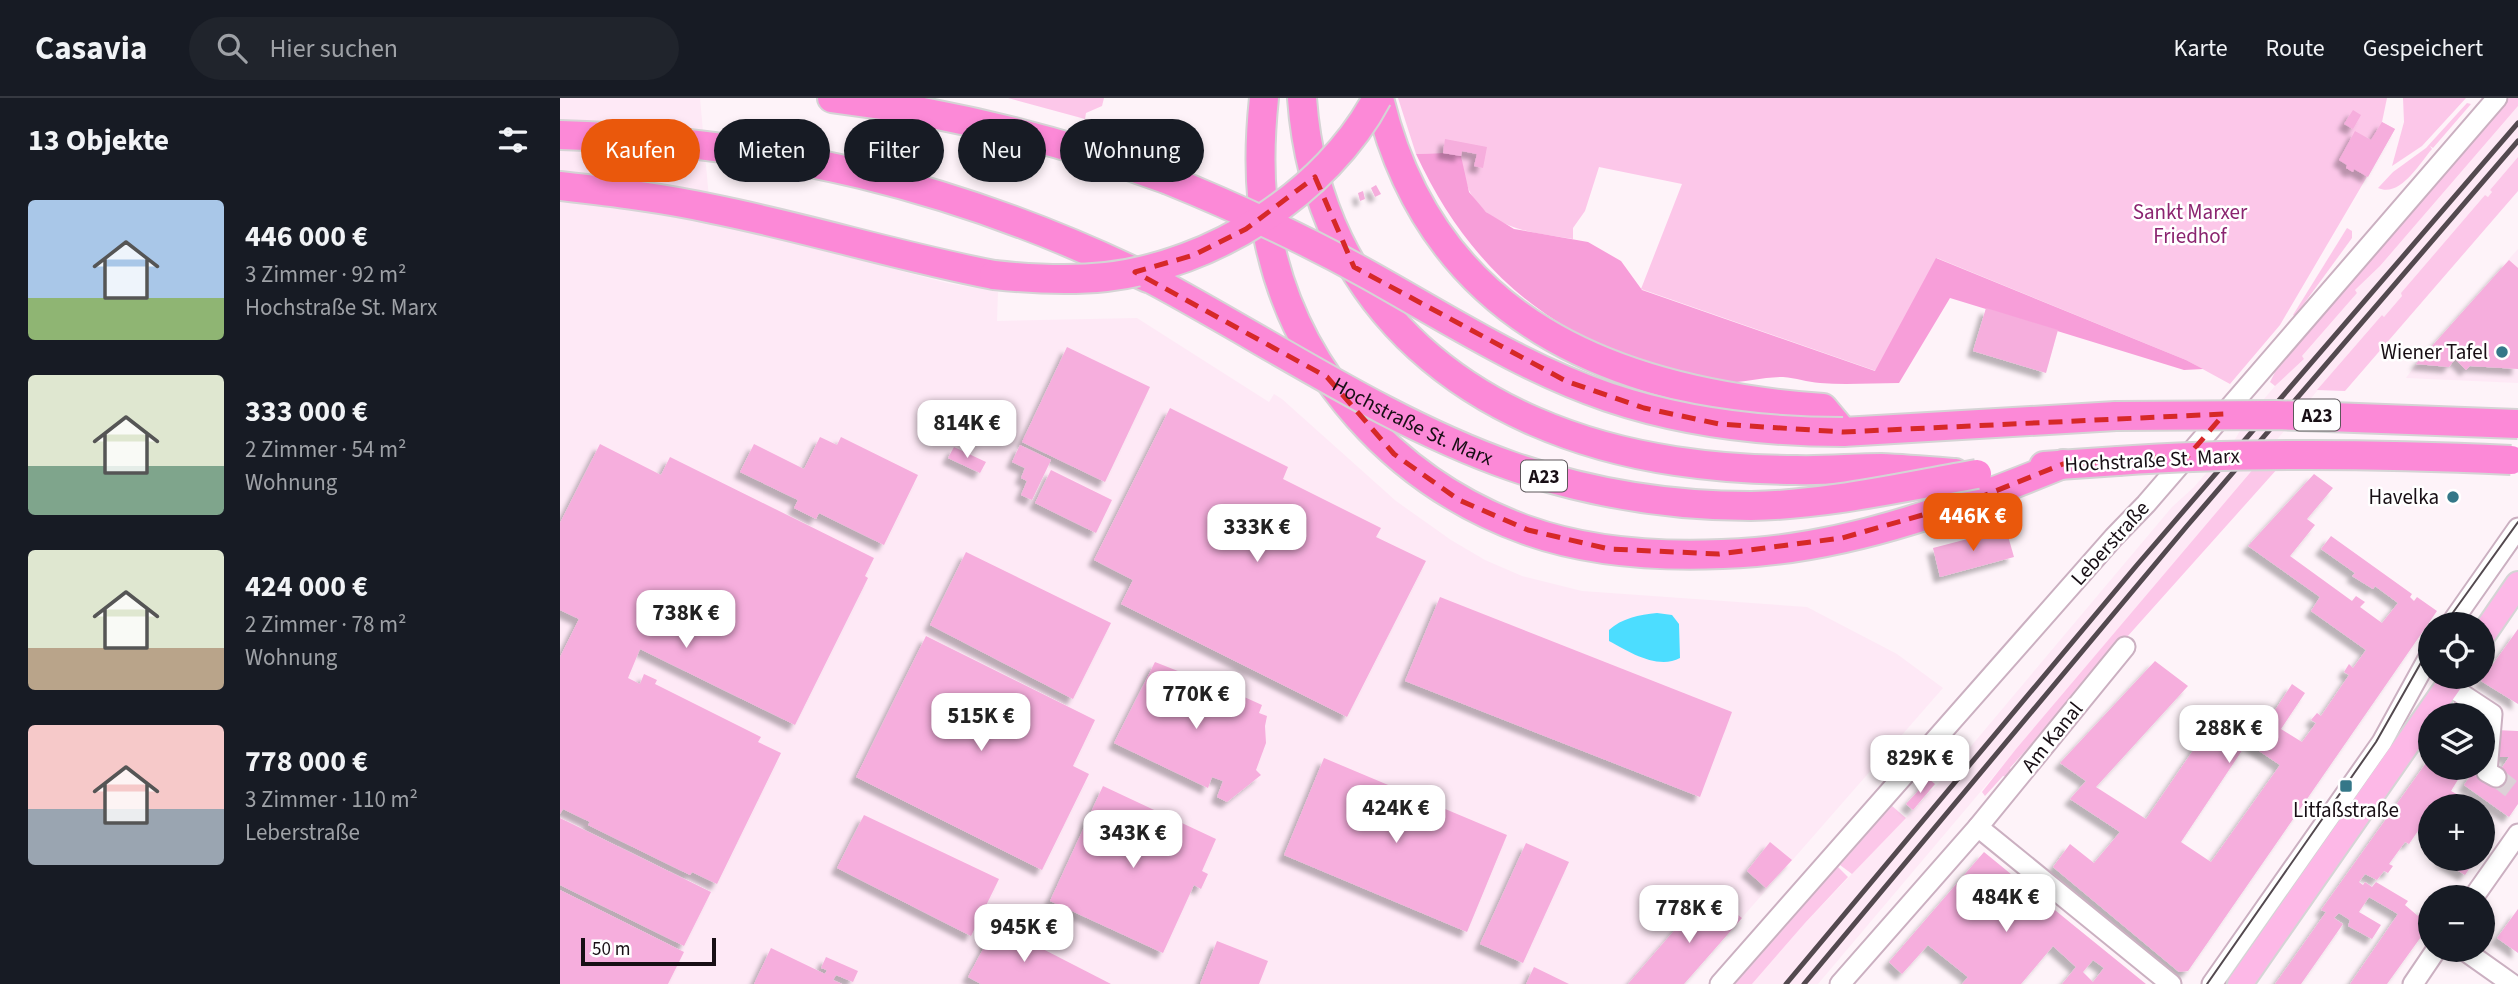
<!DOCTYPE html>
<html lang="de">
<head>
<meta charset="utf-8">
<style>
  :root { --surface:#171b24; --page:#20242c; --text:#f1f3f6; --muted:#9ea1a6; --line:#363941; --accent:#ea580c }
  body { margin:0; font-family:"Source Sans 3",sans-serif; background:var(--page); color:var(--text); height:100vh; display:flex; flex-direction:column; font-size:26px; white-space:nowrap }
  * { box-sizing:border-box; margin:0 }
  p { font-size:23px; color:var(--muted) }
  .icon { flex:none; width:38px; height:38px; fill:none; stroke:currentColor; stroke-width:2; stroke-linecap:round; stroke-linejoin:round }
  .map { position:relative; flex:1; overflow:hidden }
  .details { display:flex; flex-direction:column; background:var(--surface); width:560px }
  .details>* { flex:none }
  .banner { position:absolute; left:21px; top:21px; width:665px; height:63px; display:flex; gap:14px }
  .fabs { position:absolute; left:1858px; top:514px; display:grid; gap:14px }
  .fabs a { display:grid; place-items:center; width:77px; height:77px; border-radius:50%; background:var(--surface); box-shadow:0 4px 10px #0003; font-size:35px }
  .scale { position:absolute; left:21px; bottom:18px; width:135px; box-sizing:border-box; padding-left:7px; border:4px solid #180f15; border-top:0; font-size:19px; line-height:24px; white-space:nowrap; color:#180f15; -webkit-text-stroke:5px #fff; paint-order:stroke }
  .price { position:absolute; translate:-50% -60px; padding:0 16px; border-radius:14px; background:#fff; color:#222; font-size:23px; line-height:46px; filter:drop-shadow(0 2px 4px #0008) }
  .price::after { content:''; position:absolute; left:50%; top:42px; width:21px; height:16px; margin-left:-10px; background:inherit; clip-path:polygon(0 0,100% 0,50% 100%) }
  .price.selected { background:var(--accent); color:#fff }
  ul { padding:0; list-style:none }
  li { display:flex; align-items:center; gap:21px; height:175px; padding:0 28px }
  li span { display:grid; place-items:center; flex:none; width:196px; height:140px; border-radius:7px; color:#555 }
  li>.icon { margin-inline-start:auto }
  span .icon { width:84px; height:84px; fill:#fffc; stroke-width:1 }
  li b { font-size:30px }
  h2 { display:flex; justify-content:space-between; align-items:center; height:84px; padding:0 28px; font-size:30px }
  .chip { padding:0 24px; border-radius:32px; background:var(--surface); box-shadow:0 4px 10px #0003; font-size:24px; line-height:63px }
  .chip.selected { background:var(--accent); color:#fff }
  header { display:flex; align-items:center; gap:42px; box-sizing:border-box; height:98px; padding:0 35px; background:var(--surface); border-bottom:2px solid var(--line) }
  header strong { font-size:33px }
  nav { display:flex; gap:38px; margin-inline-start:auto; font-size:24px }
  .search { width:490px; height:63px; background:var(--page); display:flex; align-items:center; gap:18px; box-sizing:border-box; padding:0 24px; border-radius:38px; color:var(--muted); font-size:26px }
  main { display:flex; flex:1; min-height:0 }
  .map>svg:first-child { display:block }
  .built { fill:#fee9f6 }
  .green { fill:#fcc7e9 }
  .forest { fill:#f79ed9 }
  .water { fill:#4cddff }
  .building { fill:#f6aedd; fill-rule:evenodd; filter:url(#shadow) }
  .lines { fill:none; stroke-linecap:round; stroke-linejoin:round }
  .minor-tunnel { stroke:#dcd1d7; stroke-width:19; stroke-dasharray:19 10; stroke-linecap:butt }
  .minor-casing { stroke:#cbb0c1; stroke-width:23 }
  .major-casing { stroke:#d5d4d5; stroke-width:28 }
  .highway-casing { stroke:#d5d4d5; stroke-width:32 }
  .minor { stroke:#fff; stroke-width:19 }
  .major { stroke:#fdb8e7; stroke-width:24 }
  .highway { stroke:#fc89d7; stroke-width:28 }
  .tram { stroke:#53494f; stroke-width:2 }
  .rail { stroke:#53494f; stroke-width:5 }
  .highway-bridge-casing { stroke:#d5d4d5; stroke-width:32; stroke-linecap:butt }
  .highway-bridge { stroke:#fc89d7; stroke-width:28 }
  .marked { fill:none; stroke:#d62828; stroke-width:5; stroke-dasharray:14 9; stroke-linejoin:round }
  .poi-dot { fill:#347788; stroke:#fff; stroke-width:2.5 }
  .labels { text-anchor:middle; stroke-width:5; stroke-linejoin:round; paint-order:stroke }
  .shield { fill:#fff; stroke:#5d575b; stroke-width:2 }
  .shield-label { font-size:19px; font-weight:bold; fill:#180f15 }
  .park-label { font-size:21px; fill:#8b2570; stroke:#fff }
  .poi-label { font-size:21px; fill:#180f15; stroke:#fff; text-anchor:end }
  .street-label { font-size:21px; fill:#180f15; stroke:#fff }
</style>
</head>
<body>
<header>
<strong>Casavia</strong>
<div class="search"><svg class="icon" aria-label="search" viewBox="0 0 24 24"><circle cx="10" cy="10" r="6"/><path d="M15 15l6 6"/></svg>Hier suchen</div>
<nav><a>Karte</a><a>Route</a><a>Gespeichert</a></nav>
</header>
<main>
<section class="details">
<h2>13 Objekte<svg class="icon" aria-label="filters" viewBox="0 0 24 24"><path d="M4 7h16M4 17h16"/><circle cx="9" cy="7" r="2"/><circle cx="15" cy="17" r="2"/></svg></h2>
<ul>
<li><span style="background:linear-gradient(#a9c7e8 70%,#8fb573 0)"><svg class="icon" aria-label="home" viewBox="0 0 24 24"><path d="M3 11l9-7 9 7M6 9v11h12V9"/></svg></span><div><b>446 000 €</b><p>3 Zimmer · 92 m²</p><p>Hochstraße St. Marx</p></div></li>
<li><span style="background:linear-gradient(#dfe7d0 65%,#7fa58c 0)"><svg class="icon" aria-label="home" viewBox="0 0 24 24"><path d="M3 11l9-7 9 7M6 9v11h12V9"/></svg></span><div><b>333 000 €</b><p>2 Zimmer · 54 m²</p><p>Wohnung</p></div></li>
<li><span style="background:linear-gradient(#dfe7d0 70%,#b9a48a 0)"><svg class="icon" aria-label="home" viewBox="0 0 24 24"><path d="M3 11l9-7 9 7M6 9v11h12V9"/></svg></span><div><b>424 000 €</b><p>2 Zimmer · 78 m²</p><p>Wohnung</p></div></li>
<li><span style="background:linear-gradient(#f6c9c9 60%,#9aa5b1 0)"><svg class="icon" aria-label="home" viewBox="0 0 24 24"><path d="M3 11l9-7 9 7M6 9v11h12V9"/></svg></span><div><b>778 000 €</b><p>3 Zimmer · 110 m²</p><p>Leberstraße</p></div></li>
</ul>
</section>
<div class="map">
<svg width="1958" height="886" viewBox="0 0 1958 886">
  <defs>
    <filter id="shadow"><feDropShadow dx="-6" dy="6" stdDeviation="2" flood-color="#0004"/></filter>
  </defs>
  <rect width="100%" height="100%" fill="#fef3f9"/>
  <g class="built">
    <path d="M 0,0 L 140,0 L 151,123 L 387,185 L 438,194 L 437,223 L 577,220 L 709,304 L 714,296 L 722,301 L 836,403 L 891,442 L 925,462 L 962,478 L 1022,493 L 1247,509 L 1337,556 L 1383,590 L 1124,886 L 0,886 Z"/>
    <path d="M 1958,8 L 1958,59 L 1930,92 L 1932,94 L 1928,99 L 1925,97 L 1841,195 L 1843,197 L 1824,219 L 1822,217 L 1771,276 L 1673,395 L 1258,886 L 1192,886 L 1245,825 L 1391,672 L 1612,409 L 1634,389 L 1674,343 L 1687,321 L 1715,288 L 1744,261 L 1741,259 L 1797,195 L 1795,192 L 1820,168 Z"/>
    <path d="M 1958,151 L 1958,285 L 1846,280 L 1856,266 Z"/>
  </g>
  <g class="green">
    <path d="M 448,0 L 544,0 L 542,8 L 526,15 L 525,21 Z"/>
    <path d="M 838,0 L 1827,0 L 1822,24 L 1835,31 L 1720,227 L 1670,286 L 1626,262 L 1377,160 L 1316,273 L 1081,191 L 1122,86 L 1039,69 L 1025,113 L 1013,130 L 1013,141 C 973,134 934,133 911,96 C 905,86 903,70 901,59 L 883,55 L 856,56 Z"/>
    <path d="M 1843,0 L 1906,0 L 1862,48 L 1832,68 L 1844,24 Z"/>
    <path d="M 1949,0 L 1958,0 L 1958,8 L 1820,168 L 1795,192 L 1797,195 L 1742,258 L 1744,261 L 1715,288 L 1710,284 L 1715,274 Z"/>
    <path d="M 1907,5 L 1911,6 L 1873,50 L 1870,48 L 1872,51 C 1859,66 1840,100 1818,90 L 1833,74 L 1866,50 Z"/>
    <path d="M 1958,59 L 1958,93 L 1785,293 L 1757,292 L 1822,217 L 1824,219 L 1842,198 L 1841,195 L 1925,97 L 1928,99 L 1932,94 L 1930,92 Z"/>
    <path d="M 1787,130 L 1792,133 L 1792,140 L 1735,218 L 1733,217 Z"/>
    <path d="M 1694,370 L 1718,370 L 1458,661 L 1450,670 L 1452,673 L 1447,679 L 1443,678 L 1425,698 L 1422,694 L 1456,651 Z"/>
    <path d="M 1332,708 L 1346,720 L 1292,776 L 1280,767 Z"/>
    <path d="M 1278,769 L 1288,779 L 1245,825 L 1192,886 L 1175,886 Z"/>
  </g>
  <path class="forest" d="M 883,55 L 901,58 L 909,94 L 926,114 L 954,131 L 1028,144 L 1061,163 L 1082,192 L 1315,273 L 1376,160 L 1626,262 L 1643,271 L 1624,272 L 1390,200 L 1339,285 C 1313,285 1286,287 1260,285 C 1247,284 1236,280 1223,279 C 1200,279 1177,287 1155,284 C 1137,281 1120,274 1103,269 C 985,237 907,166 856,56 Z"/>
  <path class="water" d="M 1097,515 L 1112,517 L 1119,526 L 1120,560 C 1098,572 1069,554 1049,543 L 1049,532 C 1062,520 1079,517 1097,515 Z"/>
  <g class="building">
    <path d="M 1793,12 L 1801,17 L 1793,31 L 1784,26 Z"/>
    <path d="M 1822,24 L 1835,31 L 1808,79 L 1794,71 L 1793,74 L 1786,70 L 1787,67 L 1779,62 L 1795,33 L 1811,42 Z"/>
    <path d="M 885,41 L 927,49 L 923,70 L 914,68 L 917,56 L 902,53 L 901,58 L 883,55 Z"/>
    <path d="M 816,87 L 821,96 L 815,99 L 811,90 Z"/>
    <path d="M 803,93 L 805,101 L 800,103 L 798,95 Z"/>
    <path d="M 1949,162 L 1958,170 L 1958,271 L 1910,268 L 1906,272 L 1895,261 L 1889,269 L 1856,266 Z"/>
    <path d="M 1426,210 L 1498,232 L 1486,275 L 1413,253 Z"/>
    <path d="M 507,249 L 590,289 L 545,384 L 462,344 Z"/>
    <path d="M 610,310 L 728,369 L 723,381 L 821,430 L 816,439 L 866,463 L 787,619 L 561,506 L 573,482 L 534,462 Z"/>
    <path d="M 260,339 L 277,347 L 281,339 L 358,377 L 324,447 L 259,415 L 256,421 L 234,410 L 238,402 L 180,374 L 194,346 L 244,371 Z"/>
    <path d="M 40,346 L 101,377 L 110,359 L 314,460 L 305,478 L 308,480 L 235,627 L 80,551 L 68,580 L 80,586 L 84,576 L 97,582 L 95,586 L 201,639 L 198,644 L 221,655 L 157,786 L 132,774 L 130,777 L 28,727 L 30,724 L 3,711 L 0,716 L 0,559 L 19,521 L 0,512 L 0,425 Z"/>
    <path d="M 460,347 L 491,362 L 472,402 L 461,397 L 467,383 L 461,380 L 465,370 L 452,364 Z"/>
    <path d="M 394,349 L 426,364 L 420,375 L 388,360 Z"/>
    <path d="M 491,372 L 552,402 L 536,435 L 475,405 Z"/>
    <path d="M 1754,376 L 1773,390 L 1747,421 L 1755,427 L 1730,458 L 1792,503 L 1796,498 L 1805,504 L 1800,509 L 1822,525 L 1838,505 L 1815,488 L 1813,491 L 1792,478 L 1795,475 L 1761,451 L 1771,438 L 1852,496 L 1850,499 L 1854,503 L 1857,499 L 1877,513 L 1628,873 L 1619,874 L 1493,769 L 1510,746 L 1534,765 L 1560,734 L 1510,701 L 1526,683 L 1500,665 L 1595,563 L 1628,588 L 1536,689 L 1586,721 L 1662,610 L 1700,635 L 1732,586 L 1745,595 L 1721,631 L 1742,644 L 1756,625 L 1751,622 L 1757,615 L 1761,618 L 1789,577 L 1784,574 L 1789,566 L 1793,570 L 1806,552 L 1751,513 L 1760,499 L 1688,448 ZM 1687,645 L 1720,667 L 1651,764 L 1621,744 Z"/>
    <path d="M 1446,431 L 1454,459 L 1380,479 L 1373,450 Z"/>
    <path d="M 406,454 L 551,525 L 513,601 L 370,527 Z"/>
    <path d="M 880,499 L 1172,614 L 1140,699 L 845,583 Z"/>
    <path d="M 1958,531 L 1958,606 L 1921,583 Z"/>
    <path d="M 366,538 L 535,622 L 513,668 L 529,676 L 482,772 L 296,679 Z"/>
    <path d="M 595,564 L 628,577 L 626,579 L 681,602 L 682,598 L 702,607 L 699,615 L 707,618 L 705,628 L 706,645 L 696,672 L 701,677 L 667,704 L 657,699 L 663,683 L 652,679 L 648,690 L 554,645 Z"/>
    <path d="M 1935,632 L 1958,633 L 1958,706 L 1949,719 L 1904,687 L 1915,671 L 1933,683 L 1949,659 L 1932,659 Z"/>
    <path d="M 1871,658 L 1871,670 L 1895,670 L 1891,675 L 1899,680 L 1891,693 L 1908,702 L 1904,707 L 1908,709 L 1888,709 L 1878,703 L 1874,709 L 1871,709 L 1871,714 L 1849,746 L 1845,744 L 1829,766 L 1833,768 L 1828,775 L 1824,773 L 1817,782 L 1805,776 L 1799,784 L 1803,787 L 1805,784 L 1812,789 L 1816,784 L 1848,803 L 1845,807 L 1858,818 L 1862,810 L 1871,815 L 1871,825 L 1827,886 L 1790,886 L 1838,816 L 1809,799 L 1799,814 L 1821,827 L 1812,841 L 1788,828 L 1790,822 L 1779,815 L 1774,820 L 1783,826 L 1741,886 L 1715,886 L 1766,814 L 1761,812 Z"/>
    <path d="M 764,660 L 947,737 L 907,834 L 724,757 Z"/>
    <path d="M 1369,681 L 1375,686 L 1353,712 L 1346,706 Z"/>
    <path d="M 543,688 L 656,741 L 642,773 L 648,776 L 641,791 L 634,787 L 603,855 L 490,803 Z"/>
    <path d="M 304,717 L 439,781 L 411,838 L 277,770 Z"/>
    <path d="M 0,720 L 151,794 L 124,848 L 0,787 Z"/>
    <path d="M 1923,729 L 1934,735 L 1923,750 Z"/>
    <path d="M 1210,744 L 1232,762 L 1206,790 L 1187,773 Z"/>
    <path d="M 966,745 L 1009,764 L 963,865 L 920,846 Z"/>
    <path d="M 1424,754 L 1512,826 L 1586,886 L 1502,886 L 1516,869 L 1493,848 L 1461,886 L 1402,886 L 1408,879 L 1368,847 L 1342,876 L 1329,864 ZM 1533,862 L 1544,870 L 1533,884 L 1523,874 Z"/>
    <path d="M 1879,761 L 1916,761 L 1905,777 Z"/>
    <path d="M 0,792 L 124,854 L 108,886 L 0,886 Z"/>
    <path d="M 1152,797 L 1182,820 L 1124,886 L 1068,886 L 1131,813 L 1134,816 Z"/>
    <path d="M 443,810 L 453,814 L 450,822 L 440,818 Z"/>
    <path d="M 1958,811 L 1958,855 L 1937,840 Z"/>
    <path d="M 436,827 L 551,886 L 421,886 L 408,879 Z"/>
    <path d="M 657,843 L 708,863 L 699,886 L 640,886 Z"/>
    <path d="M 211,850 L 265,876 L 267,872 L 261,870 L 266,859 L 298,873 L 293,884 L 276,877 L 273,882 L 282,886 L 194,886 Z"/>
    <path d="M 974,869 L 1009,886 L 966,886 Z"/>
  </g>
  <g class="lines">
    <path class="minor-tunnel" d="M 1936,679 L 1958,696"/>
    <g class="minor-casing">
      <g id="minor">
        <path d="M 1890,527 L 1958,430"/>
        <path d="M 1888,587 L 1932,616 L 1927,674 L 1936,679"/>
        <path d="M 1418,729 L 1611,886"/>
        <path d="M 1913,800 L 1958,736"/>
        <path d="M 1904,852 L 1952,886"/>
        <path d="M 1160,886 L 1554,439 L 1586,406 L 1937,0"/>
        <path d="M 1280,886 L 1418,729 L 1565,549"/>
        <path d="M 1652,886 L 1822,644 L 1871,555"/>
        <path d="M 1853,886 L 1876,852"/>
      </g>
    </g>
    <g class="major-casing">
      <g id="major">
        <path d="M 1923,537 L 1958,486"/>
        <path d="M 1680,886 L 1894,579"/>
      </g>
    </g>
    <g class="highway-casing">
      <g id="highway">
        <path d="M 272,0 C 387,14 497,41 606,81"/>
        <path d="M 704,0 C 699,46 698,92 708,138 C 735,275 836,385 966,432 C 1038,458 1120,460 1196,454 C 1303,445 1405,406 1503,366"/>
        <path d="M 742,0 C 757,212 915,333 1115,363 C 1155,369 1196,372 1236,372 C 1264,373 1293,370 1321,370 C 1346,371 1370,373 1395,375"/>
        <path d="M 819,0 C 872,223 1054,295 1263,310 L 1283,334 L 1556,318"/>
        <path d="M 0,37 C 211,43 398,88 588,180"/>
        <path d="M 0,88 C 52,94 103,100 153,111 C 248,130 340,159 434,177"/>
        <path d="M 1484,368 L 1558,363"/>
      </g>
    </g>
    <use href="#minor" class="minor"/>
    <use href="#major" class="major"/>
    <use href="#highway" class="highway"/>
    <g class="tram">
      <path d="M 1884,527 L 1958,424"/>
      <path d="M 1647,886 L 1816,644 L 1871,547"/>
    </g>
    <g class="rail">
      <path d="M 1226,886 L 1577,467 L 1958,25"/>
      <path d="M 1244,886 L 1627,428 L 1958,43"/>
    </g>
    <g class="highway-bridge-casing">
      <g id="highway-bridge">
        <path d="M 606,81 C 675,109 742,140 807,176 C 886,220 963,270 1048,299 C 1125,325 1203,334 1283,334"/>
        <path d="M 434,177 C 472,181 509,183 546,179 C 652,167 767,95 817,0"/>
        <path id="s1" d="M 593,182 C 709,244 828,325 951,368 C 1029,395 1109,408 1191,408 C 1266,407 1342,389 1417,376"/>
        <path d="M 1556,318 L 1716,317 L 1958,326"/>
        <path d="M 1558,363 C 1689,354 1820,356 1951,362"/>
      </g>
    </g>
    <use href="#highway-bridge" class="highway-bridge"/>
  </g>
  <path class="marked" d="M 755,79 L 794,169 L 1006,283 L 1084,310 L 1159,326 L 1283,334 L 1664,316 L 1628,358 L 1503,366 L 1408,404 L 1282,440 L 1159,456 L 1049,451 L 968,432 L 899,402 L 834,356 L 767,279 L 575,174 L 634,157 L 686,131 Z"/>
  <g class="poi-dot">
    <circle cx="1942" cy="254" r="7"/>
    <circle cx="1893" cy="399" r="7"/>
    <rect x="1779" y="681" width="14" height="14" rx="3.5"/>
  </g>
  <g class="labels">
    <g class="shield">
      <rect x="1734" y="301.5" width="46" height="31" rx="5"/>
      <rect x="961" y="362.5" width="46" height="31" rx="5"/>
    </g>
    <g class="shield-label">
      <text x="1757" y="324">A23</text>
      <text x="984" y="385">A23</text>
    </g>
    <g class="park-label">
      <text x="1630" y="121">Sankt Marxer<tspan x="1630" dy="24">Friedhof</tspan></text>
    </g>
    <g class="poi-label">
      <text x="1928" y="261">Wiener Tafel</text>
      <text x="1879" y="406">Havelka</text>
      <text x="1786" y="719" text-anchor="middle">Litfaßstraße</text>
    </g>
    <g class="street-label">
      <text dy="7" stroke="none"><textPath href="#s1" startOffset="296">Hochstraße St. Marx</textPath></text>
      <text transform="translate(1592 362) rotate(-3)" y="7">Hochstraße St. Marx</text>
      <text transform="translate(1550 445) rotate(-48)" y="7">Leberstraße</text>
      <text transform="translate(1492 639) rotate(-51)" y="7">Am Kanal</text>
    </g>
  </g>
</svg>
<div class="fabs">
<a><svg class="icon" aria-label="locate" viewBox="0 0 24 24"><circle cx="12" cy="12" r="6"/><path d="M12 2v4M12 18v4M2 12h4M18 12h4"/></svg></a>
<a><svg class="icon" aria-label="layers" viewBox="0 0 24 24"><path d="M12 4l9 5-9 5-9-5zM3 14l9 5 9-5"/></svg></a>
<a>+</a>
<a>−</a>
</div>
<div class="scale">50 m</div>
<b class="price" style="left:407px;top:362px">814K €</b>
<b class="price selected" style="left:1413px;top:455px">446K €</b>
<b class="price" style="left:697px;top:466px">333K €</b>
<b class="price" style="left:126px;top:552px">738K €</b>
<b class="price" style="left:636px;top:633px">770K €</b>
<b class="price" style="left:421px;top:655px">515K €</b>
<b class="price" style="left:1669px;top:667px">288K €</b>
<b class="price" style="left:1360px;top:697px">829K €</b>
<b class="price" style="left:836px;top:747px">424K €</b>
<b class="price" style="left:573px;top:772px">343K €</b>
<b class="price" style="left:1446px;top:836px">484K €</b>
<b class="price" style="left:1129px;top:847px">778K €</b>
<b class="price" style="left:464px;top:866px">945K €</b>
<div class="banner">
<a class="chip selected">Kaufen</a>
<a class="chip">Mieten</a>
<a class="chip">Filter</a>
<a class="chip">Neu</a>
<a class="chip">Wohnung</a>
</div>
</div>
</main>
</body>
</html>
